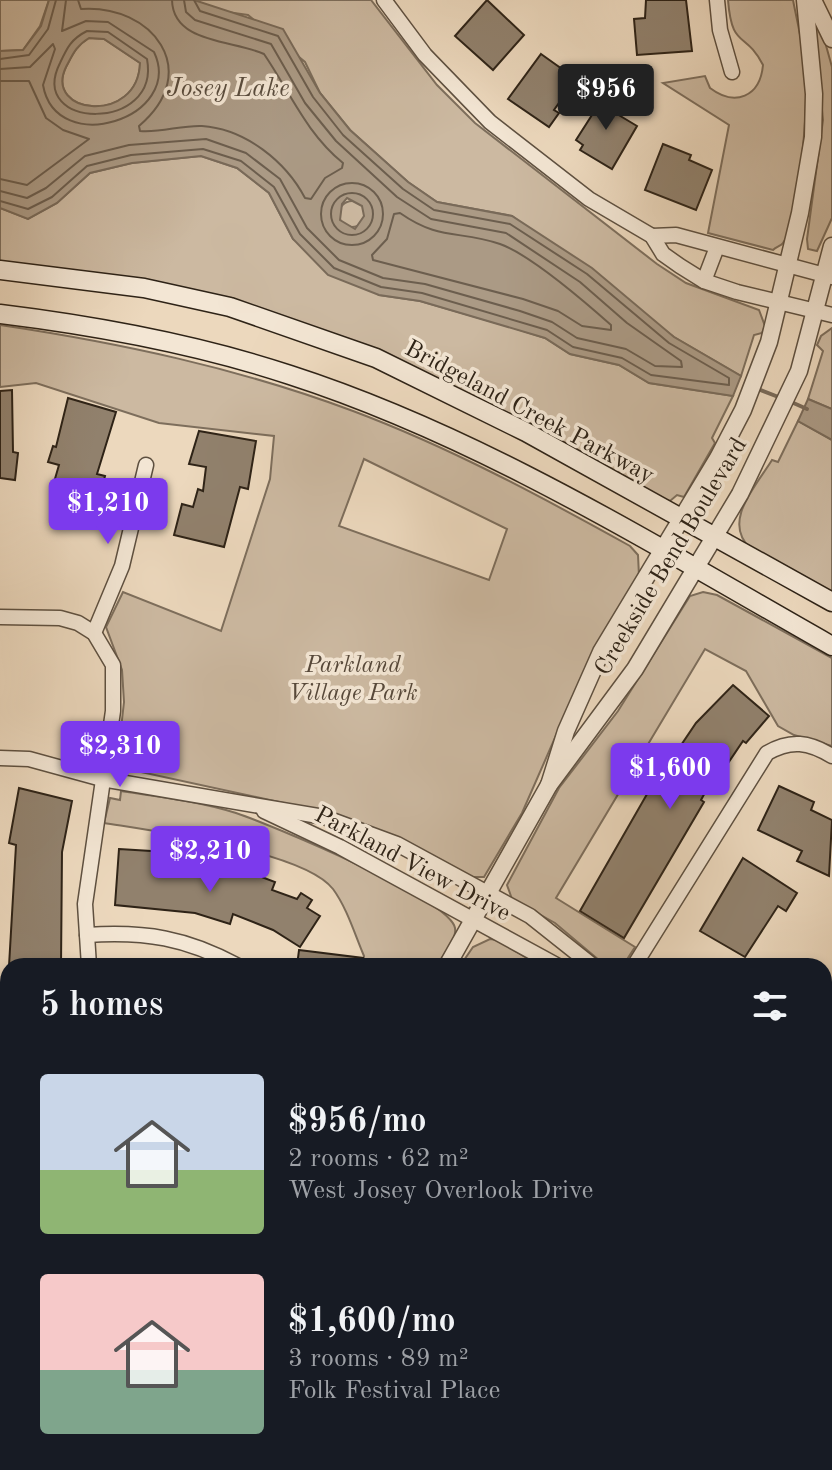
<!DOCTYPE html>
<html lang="en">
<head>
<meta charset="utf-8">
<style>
  :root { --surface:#171b24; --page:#242831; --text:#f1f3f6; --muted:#9ea1a6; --accent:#7c3aed }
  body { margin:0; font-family:"Old Standard TT",serif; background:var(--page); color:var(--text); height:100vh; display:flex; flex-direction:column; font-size:30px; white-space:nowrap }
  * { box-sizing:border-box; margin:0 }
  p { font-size:26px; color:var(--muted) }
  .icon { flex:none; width:44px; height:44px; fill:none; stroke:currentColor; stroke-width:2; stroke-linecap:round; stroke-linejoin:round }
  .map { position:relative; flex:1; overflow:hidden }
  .side { position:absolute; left:0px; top:958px; width:832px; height:512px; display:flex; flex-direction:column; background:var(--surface); border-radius:24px 24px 0 0; box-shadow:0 4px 12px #0003 }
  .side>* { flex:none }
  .price { position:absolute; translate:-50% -68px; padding:0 18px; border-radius:8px; background:var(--accent); color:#fff; font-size:26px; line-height:52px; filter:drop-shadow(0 2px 4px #0008) }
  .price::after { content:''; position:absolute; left:50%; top:48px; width:24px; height:18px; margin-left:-12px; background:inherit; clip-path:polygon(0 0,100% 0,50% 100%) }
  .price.selected { background:#222; color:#fff }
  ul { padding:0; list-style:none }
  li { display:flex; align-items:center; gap:24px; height:200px; padding:0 40px }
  li span { display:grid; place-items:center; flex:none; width:224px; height:160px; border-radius:8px; color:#555 }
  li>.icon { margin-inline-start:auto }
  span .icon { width:96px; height:96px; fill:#fffc; stroke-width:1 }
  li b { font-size:34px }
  h2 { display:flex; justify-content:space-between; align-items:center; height:96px; padding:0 40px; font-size:34px }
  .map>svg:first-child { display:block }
  .green { fill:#ccb9a1; stroke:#7d6e5c; stroke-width:2; fill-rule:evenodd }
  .water { fill:#ab9a85; stroke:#796a59; stroke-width:2; fill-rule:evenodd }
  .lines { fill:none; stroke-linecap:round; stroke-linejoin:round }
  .shore { stroke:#6c5e4e; stroke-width:2 }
  .stream { stroke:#796a59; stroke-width:4 }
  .building { fill:#91816d; stroke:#2e2317; stroke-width:2 }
  .minor-casing { stroke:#5e5040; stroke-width:17 }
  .tertiary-casing { stroke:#5e5040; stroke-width:19 }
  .secondary-casing { stroke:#2e2317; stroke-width:21 }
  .minor { stroke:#f3e6d4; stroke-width:14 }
  .tertiary { stroke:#f3e6d4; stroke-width:16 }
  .secondary { stroke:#f3e6d4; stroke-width:18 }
  .labels { text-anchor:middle; stroke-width:7; stroke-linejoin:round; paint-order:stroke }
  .street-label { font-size:24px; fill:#2e2317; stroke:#f3e6d4 }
  .park-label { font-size:24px; font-style:italic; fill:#56483a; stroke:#f3e6d4 }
  .water-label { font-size:26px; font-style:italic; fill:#5a4d3e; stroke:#f3e6d4 }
</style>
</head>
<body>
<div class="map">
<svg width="832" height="1470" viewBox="0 0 832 1470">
  <rect width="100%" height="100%" fill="#ecd8bd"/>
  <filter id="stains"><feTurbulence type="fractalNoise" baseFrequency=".0025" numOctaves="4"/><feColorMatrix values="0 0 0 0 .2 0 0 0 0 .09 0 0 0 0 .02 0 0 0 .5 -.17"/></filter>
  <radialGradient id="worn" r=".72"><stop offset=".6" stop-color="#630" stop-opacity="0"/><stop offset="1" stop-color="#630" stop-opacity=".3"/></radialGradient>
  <g class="green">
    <path d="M 0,0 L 49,0 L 40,26 L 23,50 L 0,51 Z"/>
    <path d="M 194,0 L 371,0 L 437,85 L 475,123 L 657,264 L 686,283 L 759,310 L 765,326 L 762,333 L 754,335 L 741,376 L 674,337 L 512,216 L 437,202 L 408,182 L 350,130 L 320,93 L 305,62 L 248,15 L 220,11 Z"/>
    <path d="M 728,0 L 793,0 C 798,26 805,53 806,79 C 807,108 800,223 783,243 C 781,246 776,247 773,250 L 708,233 L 729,125 L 663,83 L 705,76 L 710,88 C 735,107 760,97 763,65 C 745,30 732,50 728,0 Z"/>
    <path d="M 820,24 L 832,67 L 832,218 L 817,251 L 808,249 L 807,239 L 823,120 L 814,25 Z"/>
    <path d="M 89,38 L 104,39 L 140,63 C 138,126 43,114 66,67 C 73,54 76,46 89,38 Z"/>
    <path d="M 201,156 L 237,168 L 269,193 L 293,239 L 379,295 L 420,301 L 514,328 L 545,338 L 570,354 L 619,365 L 649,383 L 733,396 L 712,438 L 715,443 L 684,497 L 677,495 L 670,501 L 659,498 L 299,325 L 0,262 L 0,208 L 28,219 L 57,203 L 90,173 L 132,163 Z"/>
    <circle cx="352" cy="214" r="13"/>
    <path d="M 0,325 C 120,343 238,368 353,411 C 449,447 540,496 630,546 L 638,555 L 639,576 L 579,683 L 522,813 L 484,877 L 472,877 L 320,811 L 127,769 L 128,758 L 118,755 L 124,702 L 122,670 L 106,627 L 123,592 L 221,631 L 270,479 L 274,436 L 159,423 L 36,383 L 0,387 ZM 364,459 L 507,529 L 489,580 L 339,526 Z"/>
    <path d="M 832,328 L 832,409 L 808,399 L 823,351 L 817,345 L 821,336 Z"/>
    <path d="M 798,421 L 832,440 L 832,594 L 751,549 C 721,522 756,486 772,460 L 778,462 Z"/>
    <path d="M 703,592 L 717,595 L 832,658 L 832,746 L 794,735 L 778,726 L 746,671 L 705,649 L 556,898 L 635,947 L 624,964 L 606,966 L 555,923 L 512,899 L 507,885 L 559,788 L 618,711 L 690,596 Z"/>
    <path d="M 121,791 C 159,797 199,801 236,813 C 269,824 450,899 455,928 C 457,940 443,956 436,966 L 363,966 L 364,956 C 355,935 347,908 333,889 C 304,851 153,831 104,823 L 110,798 L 120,800 Z"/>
    <path d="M 490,939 L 497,940 L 540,966 L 460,966 L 473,947 Z"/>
    <path d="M 0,1244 L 8,1248 L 8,1301 L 0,1299 Z"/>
  </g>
  <g class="water">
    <path d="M 49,0 L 194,0 L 283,29 L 320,93 L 350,130 L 408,182 L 437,202 L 512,216 L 592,268 L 674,337 L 741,376 L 733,396 L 649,383 L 619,365 L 570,354 L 545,338 L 420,301 L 379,295 L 328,275 L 293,239 L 269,193 L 237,168 L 201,156 L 132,163 L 90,173 L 57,203 L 28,219 L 0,208 L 0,51 L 23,50 L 41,26 ZM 89,38 L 104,39 L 140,63 C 138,125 43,115 66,67 C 73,54 76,46 89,38 ZM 347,198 L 362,206 L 364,216 L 355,229 L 340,220 L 342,204 Z"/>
    <path d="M 808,399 L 832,409 L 832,440 L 798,421 Z"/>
  </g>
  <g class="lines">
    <g class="shore">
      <path d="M 78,0 L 81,9 C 152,4 204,71 139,126 L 140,131 C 160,133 182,125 202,126 C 246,129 286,162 305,198 L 311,199 L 325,178 L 342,168 L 343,163 C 306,133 290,92 264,54 C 234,40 173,44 172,0"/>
      <path d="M 87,31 L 108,32 L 147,59 C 161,133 26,130 60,63 C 67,48 71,39 87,31 Z"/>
      <path d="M 0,59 L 29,55 L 48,29 L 56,0"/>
      <path d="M 0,69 L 30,67 L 53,44 L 55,49 L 43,85 C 56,159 185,118 154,52 L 108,22 L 86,21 L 62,31 L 66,0"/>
      <path d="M 0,81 L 29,81 L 46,118 L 63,130 L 89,139 L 27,185 L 0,179"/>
      <circle cx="352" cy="214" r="31"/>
      <path d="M 0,191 L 27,198 L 46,188 L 85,156 L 129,145 L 206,139 L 246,153 L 280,179 L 307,228 L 339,260 L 383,278 L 425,284 L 520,311 L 552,322 L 577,338 L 626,349 L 655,366 L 682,367 L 681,361 L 627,323 L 580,282 L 506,233 L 431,219 L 397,197 L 336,141 L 305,103 L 271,44 L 195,20 L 186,12 L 184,0"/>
      <circle cx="352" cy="214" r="21"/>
      <path d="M 0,201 L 28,209 L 52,197 L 87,166 L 131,155 L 203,149 L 241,161 L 274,187 L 300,234 L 334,268 L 381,287 L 422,293 L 547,330 L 573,347 L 622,358 L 651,375 L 729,385 L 729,378 L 669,343 L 587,274 L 510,224 L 434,210 L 403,189 L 343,135 L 313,97 L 278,36 L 200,11 L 194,0"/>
      <path d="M 400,213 C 440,241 459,230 500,244 C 531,255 585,302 611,325 L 611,330 L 582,326 L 558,311 L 523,299 L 373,260 L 372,255 L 387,239 L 394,214 Z"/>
    </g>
    <g class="stream">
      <path d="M 755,388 L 781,398"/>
      <path d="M 789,401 L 807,409"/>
    </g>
  </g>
  <g class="building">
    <path d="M 487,0 L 524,35 L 493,70 L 455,36 Z"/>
    <path d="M 646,0 L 686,0 L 692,51 L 637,55 L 634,19 L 645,18 Z"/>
    <path d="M 541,54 L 576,79 L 554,110 L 559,113 L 549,127 L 508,99 Z"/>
    <path d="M 608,90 L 621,97 L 612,111 L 637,126 L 612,169 L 580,150 L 583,145 L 576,140 Z"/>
    <path d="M 663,144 L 691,155 L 689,160 L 712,170 L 696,210 L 645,190 Z"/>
    <path d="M 12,390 L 13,452 L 18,453 L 15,480 L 0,478 L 0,391 Z"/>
    <path d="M 68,398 L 116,412 L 97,474 L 105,476 L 98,503 L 52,489 L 59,465 L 48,462 L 53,446 L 56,447 Z"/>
    <path d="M 199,431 L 256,441 L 248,489 L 240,487 L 224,547 L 174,535 L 182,504 L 193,507 L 198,489 L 203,491 L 206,467 L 189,464 Z"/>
    <path d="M 733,685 L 769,716 L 746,743 L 743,741 L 716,781 L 713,778 L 701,800 L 704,802 L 624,938 L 580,911 L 666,761 L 669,763 L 696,723 Z"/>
    <path d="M 779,786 L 814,802 L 811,810 L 832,820 L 829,876 L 797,861 L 802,851 L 758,830 Z"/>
    <path d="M 19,788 L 72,801 L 62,852 L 61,966 L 9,966 L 16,845 L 9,843 Z"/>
    <path d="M 119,849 L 167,852 L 166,859 L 259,876 L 275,882 L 272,890 L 297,899 L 301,893 L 312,900 L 307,908 L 320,916 L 300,947 L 273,930 L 233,914 L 230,924 L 195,913 L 115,905 Z"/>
    <path d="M 743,858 L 797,893 L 786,911 L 778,906 L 745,957 L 700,931 Z"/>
    <path d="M 299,950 L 363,958 L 363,966 L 297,966 Z"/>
  </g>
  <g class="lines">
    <g class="minor-casing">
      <g id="minor">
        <path d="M 384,0 L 425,55 L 490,122 L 589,199 L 652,236 L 663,254 L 680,266 L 704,281 L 737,292 L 832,315"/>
        <path d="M 717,0 L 720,30 L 732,72"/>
        <path d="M 652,236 L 676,235 L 832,277"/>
        <path d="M 704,281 L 717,247"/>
        <path d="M 0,617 L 60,618 L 78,623 L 94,633 L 113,665 L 113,711 L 85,904 L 89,966"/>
        <path d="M 94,633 L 122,566 L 146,465"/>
        <path d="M 0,758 L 29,759 L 102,779 L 324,817 L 397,844 L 530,916 L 593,966"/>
        <path d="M 264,811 L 340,847 L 558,966"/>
        <path d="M 87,935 C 145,931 187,938 238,966"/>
        <path d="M 634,966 L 767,753 C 791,739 809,742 832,756"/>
        <path d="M 824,1055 L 832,1044"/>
        <path d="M 824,1115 L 832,1105"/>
        <path d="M 824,1143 L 832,1149"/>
      </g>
    </g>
    <g class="tertiary-casing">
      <g id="tertiary">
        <path d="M 813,0 L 832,39"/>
        <path d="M 549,785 L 566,731 L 601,652 L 718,458 L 743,410 L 769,342 L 800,213 L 813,137 L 814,94 L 805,0"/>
        <path d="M 447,966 L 549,785 L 635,669 L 740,494 L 799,371 L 832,246"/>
        <path d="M 0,1307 L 8,1309"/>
        <path d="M 294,1462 L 301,1470"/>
      </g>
    </g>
    <g class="secondary-casing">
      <g id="secondary">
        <path d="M 0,270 L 144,288 L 230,307 L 376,358 L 526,432 L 832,602"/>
        <path d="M 0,314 C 98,326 196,344 290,375 C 482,437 657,547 832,646"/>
      </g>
    </g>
    <use href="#minor" class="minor"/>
    <use href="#tertiary" class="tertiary"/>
    <use href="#secondary" class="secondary"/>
  </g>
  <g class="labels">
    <g class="street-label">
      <text transform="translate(530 411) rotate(28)" y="8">Bridgeland Creek Parkway</text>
      <text transform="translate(670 556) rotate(-59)" y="8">Creekside Bend Boulevard</text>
      <text transform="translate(413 863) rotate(28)" y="8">Parkland View Drive</text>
    </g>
    <g class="park-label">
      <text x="353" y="672">Parkland<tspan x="353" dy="28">Village Park</tspan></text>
    </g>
    <g class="water-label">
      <text x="228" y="96">Josey Lake</text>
    </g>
  </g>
  <rect width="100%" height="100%" filter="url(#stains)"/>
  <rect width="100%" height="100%" fill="url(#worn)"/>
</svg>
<b class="price selected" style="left:606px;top:132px">$956</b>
<b class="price" style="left:108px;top:546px">$1,210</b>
<b class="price" style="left:120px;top:789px">$2,310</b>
<b class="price" style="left:670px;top:811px">$1,600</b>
<b class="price" style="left:210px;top:894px">$2,210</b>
<section class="side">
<h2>5 homes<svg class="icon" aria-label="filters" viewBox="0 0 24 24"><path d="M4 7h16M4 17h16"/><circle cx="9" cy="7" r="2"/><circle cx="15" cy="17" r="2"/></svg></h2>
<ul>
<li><span style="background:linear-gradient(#c9d6e8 60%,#8fb573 0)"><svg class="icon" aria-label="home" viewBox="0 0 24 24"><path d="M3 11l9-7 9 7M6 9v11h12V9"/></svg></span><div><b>$956/mo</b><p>2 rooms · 62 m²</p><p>West Josey Overlook Drive</p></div></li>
<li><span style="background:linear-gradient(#f6c9c9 60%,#7fa58c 0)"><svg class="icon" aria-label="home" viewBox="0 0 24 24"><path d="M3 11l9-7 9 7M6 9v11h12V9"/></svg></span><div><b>$1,600/mo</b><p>3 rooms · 89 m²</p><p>Folk Festival Place</p></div></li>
</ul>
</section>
</div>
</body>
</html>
